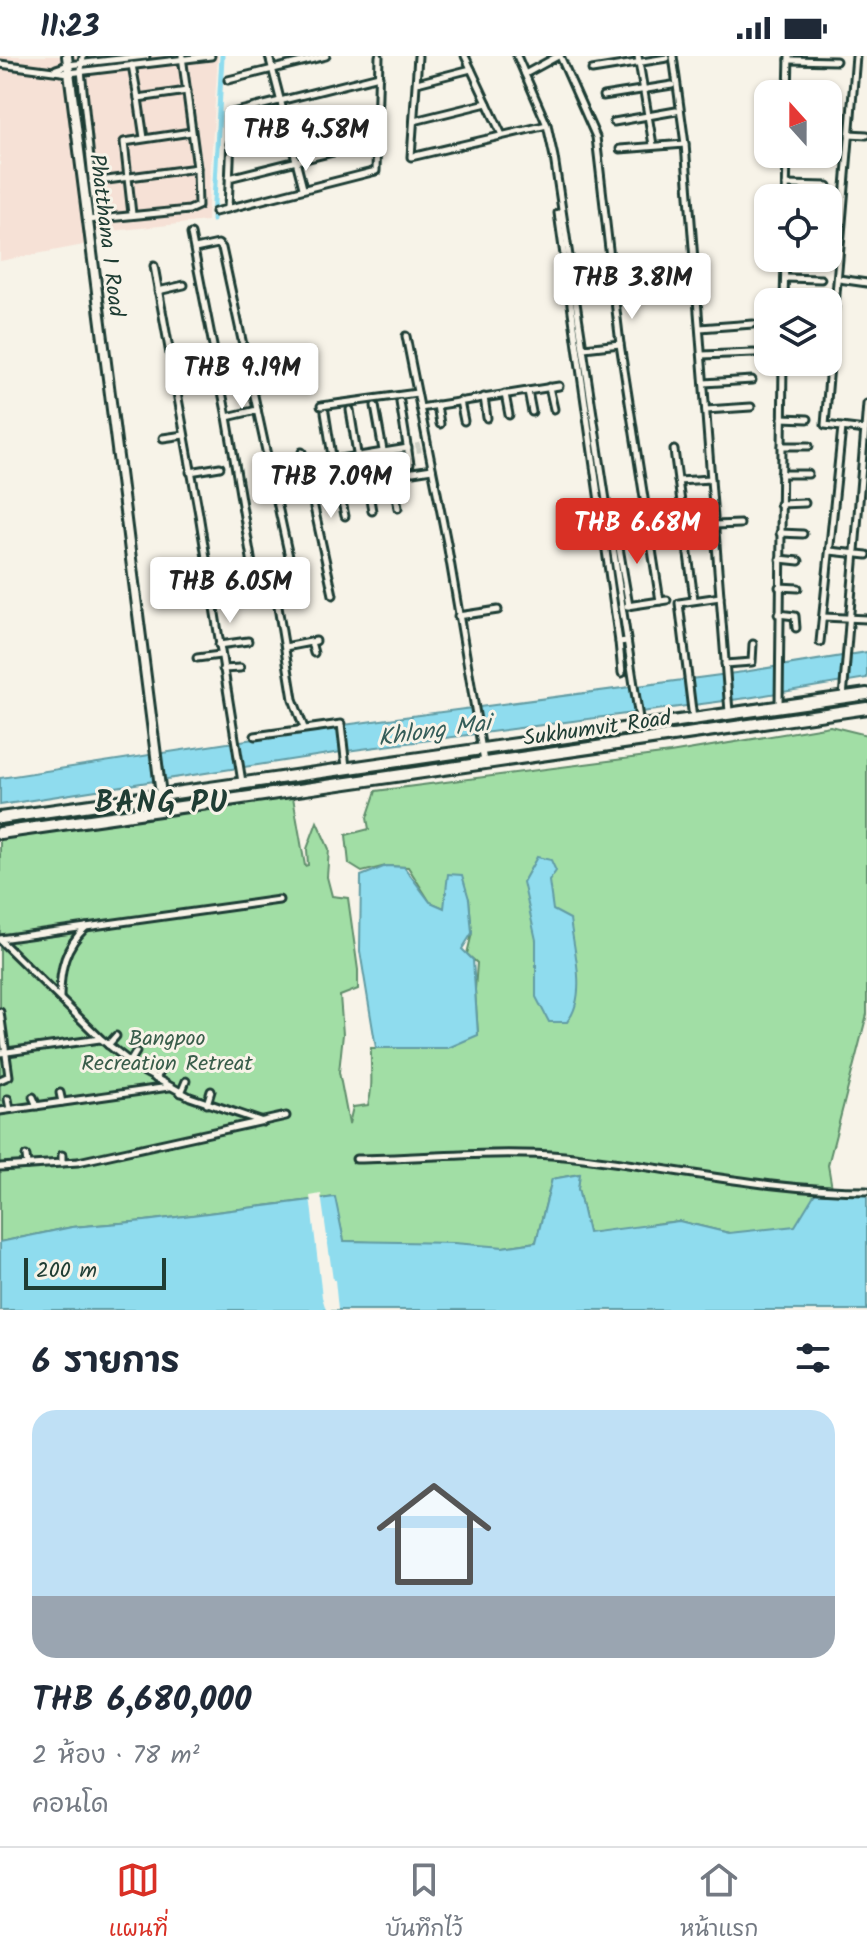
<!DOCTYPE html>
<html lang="th">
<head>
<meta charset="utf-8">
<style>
  :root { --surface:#fff; --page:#f6f6f7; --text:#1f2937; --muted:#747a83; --line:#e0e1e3; --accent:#d93025 }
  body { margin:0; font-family:Kalam,"Playpen Sans Thai",sans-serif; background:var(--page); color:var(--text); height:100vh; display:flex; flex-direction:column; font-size:30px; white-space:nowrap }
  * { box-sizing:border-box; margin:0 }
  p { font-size:26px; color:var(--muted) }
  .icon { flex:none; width:44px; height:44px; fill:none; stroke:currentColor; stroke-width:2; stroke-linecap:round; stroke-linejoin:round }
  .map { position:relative; height:1254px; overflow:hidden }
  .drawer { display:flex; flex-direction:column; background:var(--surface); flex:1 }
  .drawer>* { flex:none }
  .needle { width:52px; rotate:339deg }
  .controls { position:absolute; left:754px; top:24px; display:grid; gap:16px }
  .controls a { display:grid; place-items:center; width:88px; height:88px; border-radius:16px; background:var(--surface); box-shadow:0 2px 6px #0004; font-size:40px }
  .scale { position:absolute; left:24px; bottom:20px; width:142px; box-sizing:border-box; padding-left:8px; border:4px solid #1f3d34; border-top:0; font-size:22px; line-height:28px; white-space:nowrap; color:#1f3d34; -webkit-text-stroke:6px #f7f3e8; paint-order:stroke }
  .price { position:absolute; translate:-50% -68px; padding:0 18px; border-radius:8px; background:#fff; color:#222; font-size:26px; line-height:52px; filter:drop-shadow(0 2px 4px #0008) }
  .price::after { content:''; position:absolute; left:50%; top:48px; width:24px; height:18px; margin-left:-12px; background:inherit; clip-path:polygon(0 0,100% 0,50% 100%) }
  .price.selected { background:var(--accent); color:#fff }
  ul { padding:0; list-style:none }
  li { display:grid; align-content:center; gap:16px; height:424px; padding:0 32px }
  li span { display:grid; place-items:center; height:248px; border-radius:24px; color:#555 }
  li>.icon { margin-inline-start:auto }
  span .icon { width:144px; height:144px; fill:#fffc; stroke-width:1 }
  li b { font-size:34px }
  h2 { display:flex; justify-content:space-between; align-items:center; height:96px; padding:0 32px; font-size:34px }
  .status { display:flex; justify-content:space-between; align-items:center; height:56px; padding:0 40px; background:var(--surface); direction:ltr }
  .status svg { height:22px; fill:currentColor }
  .tabs { display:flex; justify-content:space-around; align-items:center; height:112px; border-top:2px solid var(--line); background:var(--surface); font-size:22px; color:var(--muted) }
  .tabs a { display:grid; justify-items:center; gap:4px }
  .tabs .selected { color:var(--accent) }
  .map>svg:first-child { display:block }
  .built { fill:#f6e1d6 }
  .green { fill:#a1dea5; stroke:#608e6c; stroke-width:2 }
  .water { fill:#8fdcee; stroke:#629ca4; stroke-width:2 }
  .pier { fill:#f7f3e8 }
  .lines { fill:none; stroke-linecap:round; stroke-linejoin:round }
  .canal { stroke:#8fdcee; stroke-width:5 }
  .street-tunnel { stroke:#cccfc4; stroke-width:5; stroke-dasharray:5 2.5; stroke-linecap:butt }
  .street-casing { stroke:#1f3d34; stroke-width:11 }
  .secondary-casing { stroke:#1f3d34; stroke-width:14 }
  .highway-casing { stroke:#1f3d34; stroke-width:16 }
  .street { stroke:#f7f3e8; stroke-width:5 }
  .secondary { stroke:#f7f3e8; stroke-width:8 }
  .highway { stroke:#f7f3e8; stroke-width:10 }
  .labels { text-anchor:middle; stroke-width:6; stroke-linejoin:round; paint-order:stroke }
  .street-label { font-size:22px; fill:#1f3d34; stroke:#f7f3e8 }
  .park-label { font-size:22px; fill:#395d4b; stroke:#f7f3e8 }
  .water-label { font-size:24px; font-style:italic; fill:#355d59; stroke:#f7f3e8 }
  .district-label { font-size:30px; font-weight:bold; letter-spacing:2px; fill:#1f3d34; stroke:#f7f3e8 }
</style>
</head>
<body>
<div class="status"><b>11:23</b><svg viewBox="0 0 49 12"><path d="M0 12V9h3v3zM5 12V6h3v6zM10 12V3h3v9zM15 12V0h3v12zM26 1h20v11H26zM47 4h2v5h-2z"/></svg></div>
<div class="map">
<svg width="867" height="1254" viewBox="0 0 867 1254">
  <rect width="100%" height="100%" fill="#f7f3e8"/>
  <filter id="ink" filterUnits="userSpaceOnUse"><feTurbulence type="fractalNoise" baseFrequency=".0125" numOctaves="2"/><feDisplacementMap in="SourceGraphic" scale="16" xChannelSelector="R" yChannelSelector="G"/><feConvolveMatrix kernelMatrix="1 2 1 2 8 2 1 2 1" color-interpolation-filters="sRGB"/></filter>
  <g filter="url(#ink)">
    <path class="built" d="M 0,0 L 218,0 L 207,165 L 93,177 L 94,187 L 0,205 Z"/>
    <path class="green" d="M 830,670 L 867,679 L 867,958 L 828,1109 L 838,1167 L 763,1181 L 729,1177 L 679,1165 L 654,1168 L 641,1173 L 588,1177 L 578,1133 L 579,1118 L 552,1123 L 536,1186 L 503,1191 L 344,1185 L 334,1141 L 145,1165 L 72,1171 L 0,1186 L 0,782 L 293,741 L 305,810 L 308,809 L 307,793 L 317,766 L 329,793 L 327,821 L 332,840 L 348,842 L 358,914 L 358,933 L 340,940 L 343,978 L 339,1016 L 349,1068 L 353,1051 L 368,1049 C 374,1030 370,1012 371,992 C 409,993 441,987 478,978 L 475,934 L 477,907 L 467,898 L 472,877 L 469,843 L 444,852 L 430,846 L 408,811 L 386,810 L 362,816 L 349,808 L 346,779 L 369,773 L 367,762 L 376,735 L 670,697 Z"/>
    <g class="water">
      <path d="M 867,596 L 867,622 L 747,642 L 354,694 L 0,749 L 0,722 L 351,668 L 743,616 Z"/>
      <path d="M 537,801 L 551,804 L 556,815 L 549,825 L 553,854 L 570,863 C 574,895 588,940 567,966 L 549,966 L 536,941 L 536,884 L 523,826 Z"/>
      <path d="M 386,810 L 404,811 L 430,846 L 444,852 L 448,818 L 462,819 L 469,843 L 472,877 L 462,893 L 473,904 L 478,979 L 448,992 L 376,992 L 360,895 L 361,820 Z"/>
      <path d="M 580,1118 L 578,1133 L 588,1177 L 679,1165 L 729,1177 L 795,1170 L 817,1134 L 867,1134 L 867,1254 L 0,1254 L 0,1186 L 72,1171 L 145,1165 L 335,1141 L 344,1185 L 454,1187 L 503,1191 L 536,1186 L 552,1123 Z"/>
    </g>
    <path class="pier" d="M 321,1138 L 333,1224 L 335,1224 L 338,1254 L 326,1254 L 322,1241 L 310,1140 Z"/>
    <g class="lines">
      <path class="canal" d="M 213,164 L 222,0"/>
      <g class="street-tunnel">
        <path d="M 408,392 L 427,387"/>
        <path d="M 409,395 L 428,393"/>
      </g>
      <g class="street-casing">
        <g id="street">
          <path d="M 83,0 L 81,14 L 96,162"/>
          <path d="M 269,0 L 303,132"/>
          <path d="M 418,0 L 411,101 L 547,69"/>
          <path d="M 465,0 L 502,79"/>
          <path d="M 517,0 L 547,69 L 554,101 L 640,669"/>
          <path d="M 560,0 L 596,81 L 620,288 L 660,545"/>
          <path d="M 638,0 L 653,89"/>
          <path d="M 673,0 L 685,88 L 729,656"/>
          <path d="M 856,0 L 825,369 L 865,374"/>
          <path d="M 789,4 L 836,5"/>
          <path d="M 0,8 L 69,17 L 211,0"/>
          <path d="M 132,9 L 138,42"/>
          <path d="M 56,13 L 68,9 L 146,0"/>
          <path d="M 592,14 L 667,2"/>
          <path d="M 525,18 L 558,0"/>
          <path d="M 228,24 L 326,0"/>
          <path d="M 417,27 L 471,13"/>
          <path d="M 788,34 L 831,35"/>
          <path d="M 788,38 L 789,0"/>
          <path d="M 603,40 L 672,29"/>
          <path d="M 414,65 L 487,47"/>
          <path d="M 614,66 L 676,55"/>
          <path d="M 828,66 L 831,66"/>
          <path d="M 849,78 L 867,79"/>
          <path d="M 144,82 L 138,42 L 187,35"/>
          <path d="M 230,88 L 378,52"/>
          <path d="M 620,93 L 685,88"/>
          <path d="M 792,98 L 830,99"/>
          <path d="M 229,122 L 377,85"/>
          <path d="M 92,126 L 197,112"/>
          <path d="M 786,129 L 828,130"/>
          <path d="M 786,142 L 787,98"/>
          <path d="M 228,153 L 232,57 L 379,20"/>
          <path d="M 215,156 L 376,115 L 379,0"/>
          <path d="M 558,157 L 619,586 L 627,585"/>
          <path d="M 132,158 L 124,86 L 191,76"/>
          <path d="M 88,164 L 189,154 L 198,150 L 197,112 L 182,0"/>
          <path d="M 191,178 L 227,361 L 254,520 L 260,528 C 271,526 283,525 292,517 L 291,510 L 222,192 L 218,188 L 195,193"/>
          <path d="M 154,210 L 199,458 L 242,726"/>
          <path d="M 785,222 L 821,223"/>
          <path d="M 839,223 L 867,227"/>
          <path d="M 158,235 L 184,229"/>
          <path d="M 784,246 L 785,202"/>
          <path d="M 700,272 L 753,268"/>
          <path d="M 406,280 L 447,487 L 484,706"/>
          <path d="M 584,292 L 620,288"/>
          <path d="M 702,299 L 754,297"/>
          <path d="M 704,327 L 752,324"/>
          <path d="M 549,331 L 554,353"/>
          <path d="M 528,335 L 532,356"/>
          <path d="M 505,338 L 509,359"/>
          <path d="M 484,341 L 487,362"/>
          <path d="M 460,345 L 464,365"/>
          <path d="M 400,346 L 410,408"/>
          <path d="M 437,349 L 440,368"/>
          <path d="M 321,350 L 417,337"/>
          <path d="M 375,350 L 386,411"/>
          <path d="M 420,352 L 559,330"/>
          <path d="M 350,354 L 360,416"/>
          <path d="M 706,354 L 751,351"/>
          <path d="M 325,356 L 335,419"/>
          <path d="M 227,361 L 257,354"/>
          <path d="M 782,362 L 808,363"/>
          <path d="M 163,382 L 184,379"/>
          <path d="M 782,390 L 809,390"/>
          <path d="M 674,394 L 694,543"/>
          <path d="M 302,396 L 333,539"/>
          <path d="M 304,409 L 408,392"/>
          <path d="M 190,416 L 220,411"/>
          <path d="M 413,416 L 432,413"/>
          <path d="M 781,418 L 808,418"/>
          <path d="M 678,425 L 711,423"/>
          <path d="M 367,426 L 372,455"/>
          <path d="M 339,431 L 345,460"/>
          <path d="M 310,435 L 393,422 L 398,452"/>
          <path d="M 780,448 L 805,447"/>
          <path d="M 715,469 L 740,468"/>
          <path d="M 616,474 L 629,550"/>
          <path d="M 616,474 L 647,472"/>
          <path d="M 780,477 L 803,478"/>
          <path d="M 830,495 L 867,499"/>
          <path d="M 780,503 L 799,505"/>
          <path d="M 274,526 L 293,643 L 304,672"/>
          <path d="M 779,531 L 798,532"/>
          <path d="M 627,550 L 667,544"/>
          <path d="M 778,558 L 795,560 L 796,572"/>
          <path d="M 458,560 L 498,554"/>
          <path d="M 823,561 L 867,563"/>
          <path d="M 311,586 L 314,597"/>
          <path d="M 619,586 L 622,617"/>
          <path d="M 820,586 L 842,372"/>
          <path d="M 219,589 L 248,585"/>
          <path d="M 285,591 L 316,585"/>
          <path d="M 197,602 L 220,599"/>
          <path d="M 725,608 L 752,606 L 753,588"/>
          <path d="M 223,613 L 240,612"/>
          <path d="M 843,642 L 867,348"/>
          <path d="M 779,649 L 783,306"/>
          <path d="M 693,663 L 679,547 L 720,541"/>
          <path d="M 255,680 L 341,668 L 346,711"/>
          <path d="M 0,883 L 279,844"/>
          <path d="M 0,884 L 101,983 L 139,1013 L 190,1041 L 263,1066"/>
          <path d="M 60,941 C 60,912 65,891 86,871"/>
          <path d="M 0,956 L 9,1020 L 0,1024"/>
          <path d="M 108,989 L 116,980"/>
          <path d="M 0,997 L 100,983"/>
          <path d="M 130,1006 L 136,996"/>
          <path d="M 156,1023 L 161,1013"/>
          <path d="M 60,1037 L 62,1046"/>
          <path d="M 181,1037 L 186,1025"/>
          <path d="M 33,1041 L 37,1050"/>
          <path d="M 8,1043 L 10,1053"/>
          <path d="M 207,1048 L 211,1035"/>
          <path d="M 0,1055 L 169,1031"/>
          <path d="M 62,1099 L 62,1107"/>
          <path d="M 26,1100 L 27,1109"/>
          <path d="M 356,1103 C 425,1102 495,1094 564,1100 C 665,1110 765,1135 867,1135"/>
          <path d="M 0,1111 L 78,1106 L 286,1060"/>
        </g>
      </g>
      <g class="secondary-casing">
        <path id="secondary" d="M 67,0 L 161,739"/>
      </g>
      <g class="highway-casing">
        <g id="highway">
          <path d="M 0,762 L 867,638"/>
          <path d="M 0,777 L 867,652"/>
        </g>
      </g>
      <use href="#street" class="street"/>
      <use href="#secondary" class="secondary"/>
      <use href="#highway" class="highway"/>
    </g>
  </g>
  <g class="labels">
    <g class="street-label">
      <text transform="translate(108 179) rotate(83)" y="8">Phatthana 1 Road</text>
      <text transform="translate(597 671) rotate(-8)" y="8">Sukhumvit Road</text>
    </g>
    <g class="park-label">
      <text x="167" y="989">Bangpoo<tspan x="167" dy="25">Recreation Retreat</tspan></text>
    </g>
    <g class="water-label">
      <text transform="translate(434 674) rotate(-8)" y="8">Khlong Mai</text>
    </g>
    <g class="district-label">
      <text x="162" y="756">BANG PU</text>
    </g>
  </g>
</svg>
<div class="controls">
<a><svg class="needle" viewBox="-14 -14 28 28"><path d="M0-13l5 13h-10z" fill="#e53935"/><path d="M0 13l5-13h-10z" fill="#747a83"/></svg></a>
<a><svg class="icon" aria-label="locate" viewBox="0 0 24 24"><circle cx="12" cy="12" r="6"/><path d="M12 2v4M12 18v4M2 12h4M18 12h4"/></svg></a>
<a><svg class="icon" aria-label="layers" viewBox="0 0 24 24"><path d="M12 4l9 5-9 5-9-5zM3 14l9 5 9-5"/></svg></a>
</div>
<div class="scale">200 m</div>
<b class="price" style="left:306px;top:117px">THB 4.58M</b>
<b class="price" style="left:632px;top:265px">THB 3.81M</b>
<b class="price" style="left:242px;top:355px">THB 9.19M</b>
<b class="price" style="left:331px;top:464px">THB 7.09M</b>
<b class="price selected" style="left:637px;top:510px">THB 6.68M</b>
<b class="price" style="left:230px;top:569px">THB 6.05M</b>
</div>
<section class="drawer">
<h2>6 รายการ<svg class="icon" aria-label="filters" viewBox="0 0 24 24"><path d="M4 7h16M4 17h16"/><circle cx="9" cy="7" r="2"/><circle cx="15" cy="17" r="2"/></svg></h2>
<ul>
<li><span style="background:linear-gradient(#bfe0f5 75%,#9aa5b1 0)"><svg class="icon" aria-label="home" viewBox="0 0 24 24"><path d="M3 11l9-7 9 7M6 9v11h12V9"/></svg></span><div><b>THB 6,680,000</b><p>2 ห้อง · 78 m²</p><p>คอนโด</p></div></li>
</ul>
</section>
<nav class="tabs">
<a class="selected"><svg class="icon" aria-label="map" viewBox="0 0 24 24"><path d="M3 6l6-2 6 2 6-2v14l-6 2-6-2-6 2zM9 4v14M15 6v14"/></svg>แผนที่</a>
<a><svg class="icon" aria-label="saved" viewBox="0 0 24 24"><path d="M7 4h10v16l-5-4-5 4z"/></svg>บันทึกไว้</a>
<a><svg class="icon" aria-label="home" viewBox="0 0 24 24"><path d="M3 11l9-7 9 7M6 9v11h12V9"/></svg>หน้าแรก</a>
</nav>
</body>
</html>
